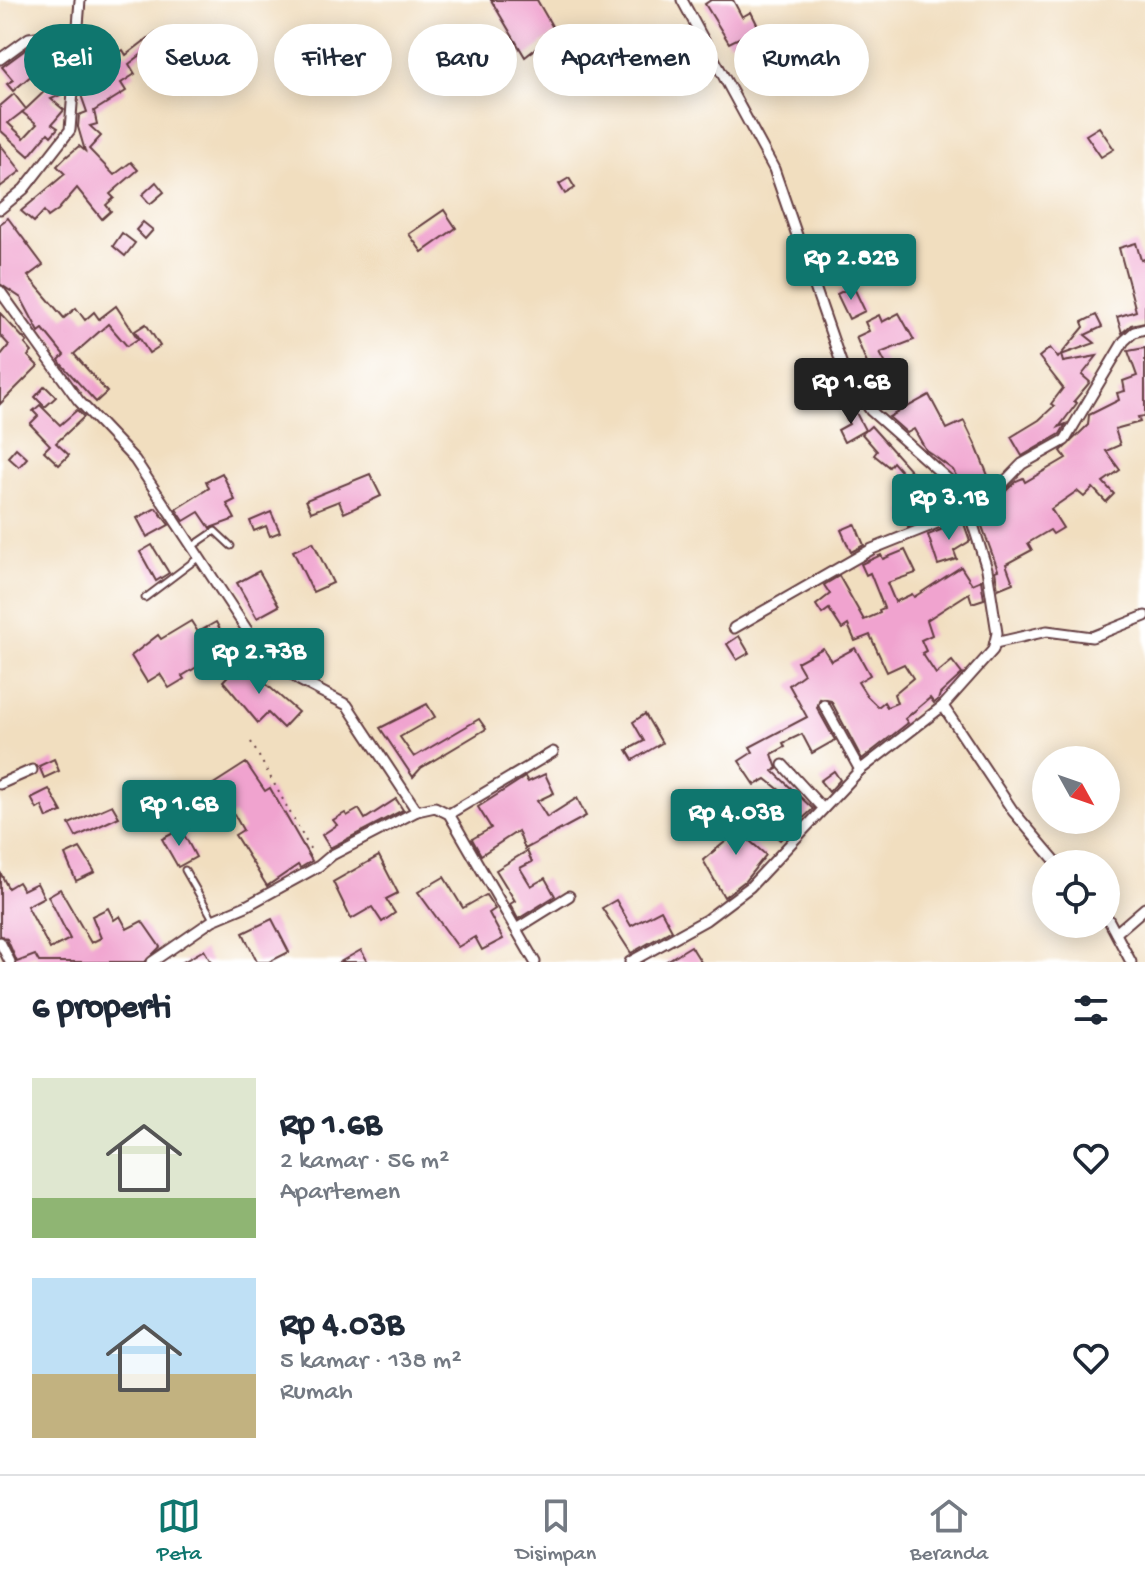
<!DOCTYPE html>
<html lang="id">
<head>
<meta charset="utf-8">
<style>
  :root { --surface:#fff; --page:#f2f2f3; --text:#1f2937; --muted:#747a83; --line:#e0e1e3; --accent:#0f766e }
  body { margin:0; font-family:"Gochi Hand",sans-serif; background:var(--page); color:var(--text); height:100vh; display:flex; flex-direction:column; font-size:30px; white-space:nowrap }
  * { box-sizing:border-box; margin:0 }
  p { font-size:26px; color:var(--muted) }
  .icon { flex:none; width:44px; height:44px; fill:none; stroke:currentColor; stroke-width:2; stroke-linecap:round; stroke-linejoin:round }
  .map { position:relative; height:962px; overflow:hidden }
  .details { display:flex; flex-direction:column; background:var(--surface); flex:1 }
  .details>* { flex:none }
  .top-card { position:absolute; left:24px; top:24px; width:1098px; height:72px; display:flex; gap:16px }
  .needle { width:52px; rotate:130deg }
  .fabs { position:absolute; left:1032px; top:746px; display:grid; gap:16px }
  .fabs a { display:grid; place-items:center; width:88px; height:88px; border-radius:50%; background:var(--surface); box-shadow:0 4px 20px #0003; font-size:40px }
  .price { position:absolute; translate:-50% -68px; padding:0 18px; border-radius:8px; background:var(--accent); color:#fff; font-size:26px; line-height:52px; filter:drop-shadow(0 2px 4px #0008) }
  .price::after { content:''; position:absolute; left:50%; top:48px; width:24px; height:18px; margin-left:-12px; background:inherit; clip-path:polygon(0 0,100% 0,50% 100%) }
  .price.active { background:#222; color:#fff }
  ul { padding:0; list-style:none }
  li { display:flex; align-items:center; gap:24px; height:200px; padding:0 32px }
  li span { display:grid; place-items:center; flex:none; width:224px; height:160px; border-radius:0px; color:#555 }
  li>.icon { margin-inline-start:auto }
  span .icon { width:96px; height:96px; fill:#fffc; stroke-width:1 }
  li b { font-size:34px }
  h2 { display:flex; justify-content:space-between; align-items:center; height:96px; padding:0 32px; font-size:34px }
  .chip { padding:0 28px; border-radius:36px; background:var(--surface); box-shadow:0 4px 20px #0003; font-size:28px; line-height:72px }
  .chip.active { background:var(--accent); color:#fff }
  .menu { display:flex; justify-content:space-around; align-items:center; height:112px; border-top:2px solid var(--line); background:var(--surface); font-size:22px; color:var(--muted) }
  .menu a { display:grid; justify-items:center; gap:4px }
  .menu .active { color:var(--accent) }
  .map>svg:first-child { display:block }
  .building { fill:#f0a3cf; fill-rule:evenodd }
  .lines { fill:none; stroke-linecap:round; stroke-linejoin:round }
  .lane-casing { stroke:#633c41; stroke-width:9 }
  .street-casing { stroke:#633c41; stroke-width:13 }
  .path { stroke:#633c41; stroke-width:2; stroke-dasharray:2 6; stroke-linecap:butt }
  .lane { stroke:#fff; stroke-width:5 }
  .street { stroke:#fff; stroke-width:9 }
</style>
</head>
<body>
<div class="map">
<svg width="1145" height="962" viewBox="0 0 1145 962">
  <rect width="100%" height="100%" fill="#fff"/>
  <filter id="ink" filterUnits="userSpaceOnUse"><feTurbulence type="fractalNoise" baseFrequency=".0125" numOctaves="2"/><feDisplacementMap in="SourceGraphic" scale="16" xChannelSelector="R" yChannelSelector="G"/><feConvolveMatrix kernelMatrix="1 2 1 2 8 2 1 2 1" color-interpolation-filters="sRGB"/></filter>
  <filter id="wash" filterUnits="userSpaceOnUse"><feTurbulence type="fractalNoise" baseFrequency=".006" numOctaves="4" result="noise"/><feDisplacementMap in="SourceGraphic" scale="32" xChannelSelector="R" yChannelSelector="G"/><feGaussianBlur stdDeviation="1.8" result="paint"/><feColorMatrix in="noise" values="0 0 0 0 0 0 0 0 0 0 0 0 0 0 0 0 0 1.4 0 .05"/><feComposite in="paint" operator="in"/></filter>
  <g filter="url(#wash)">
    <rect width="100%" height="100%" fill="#f1debf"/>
    <g id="blocks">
      <g class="building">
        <path d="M 491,0 L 537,0 L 556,33 L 525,57 Z"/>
        <path d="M 711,0 L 733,0 L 742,17 L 751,12 L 759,28 L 729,43 L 705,4 Z"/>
        <path d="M 156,32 L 167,45 L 154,59 L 146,51 L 129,64 L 135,74 L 121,83 L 126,91 L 94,111 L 97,124 L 90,126 L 101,136 L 89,149 L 114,175 L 131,162 L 138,170 L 110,194 L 114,198 L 106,205 L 111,211 L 102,219 L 77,188 L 58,210 L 48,217 L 44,211 L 34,222 L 21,211 L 65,174 L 57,166 L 66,157 L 79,146 L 85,151 L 78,127 L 79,115 L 87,112 L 80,92 L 106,83 L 97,64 L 123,50 L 126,55 Z"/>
        <path d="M 53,42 L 57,42 L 67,55 L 52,66 L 63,94 L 51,99 L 64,110 L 52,124 L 58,128 L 51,136 L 48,133 L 29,156 L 0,130 L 0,106 L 14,94 L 26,109 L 47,89 L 39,69 L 13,91 L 7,84 L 13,80 L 2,67 L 32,45 L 39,52 ZM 25,110 L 22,112 L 37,124 L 24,138 L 8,123 Z"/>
        <path d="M 1099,127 L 1114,149 L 1101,157 L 1086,135 Z"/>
        <path d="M 0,144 L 21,171 L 0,187 Z"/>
        <path d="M 569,178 L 575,188 L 565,194 L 559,184 Z"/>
        <path d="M 156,182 L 164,192 L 150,204 L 142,195 Z"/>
        <path d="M 444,210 L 456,228 L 422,252 L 409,234 Z"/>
        <path d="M 8,218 L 43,265 L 28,276 L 64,318 L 76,308 L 85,320 L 94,312 L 99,319 L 116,306 L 138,339 L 127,346 L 108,324 L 74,354 L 107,392 L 96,402 L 62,365 L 59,360 L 64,355 L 43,329 L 39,332 L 21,298 L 0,284 L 0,224 Z"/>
        <path d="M 143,222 L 153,230 L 145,239 L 136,230 Z"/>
        <path d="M 122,233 L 135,243 L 125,256 L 113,246 Z"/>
        <path d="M 1136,243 L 1141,260 L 1145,259 L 1145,322 L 1131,325 L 1122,333 L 1117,317 L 1136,311 L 1119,248 Z"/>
        <path d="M 853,286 L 865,311 L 849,319 L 837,294 Z"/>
        <path d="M 0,313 L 27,342 L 25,344 L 32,352 L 28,356 L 38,366 L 0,404 L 0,356 L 9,345 L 0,335 Z"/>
        <path d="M 899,313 L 914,340 L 880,353 L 895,381 L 869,395 L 859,379 L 871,373 L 856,337 L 869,331 L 865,322 L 879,315 L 882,322 Z"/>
        <path d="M 1096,315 L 1102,327 L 1085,335 L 1095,343 L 1061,355 L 1063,362 L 1097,356 L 1082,375 L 1090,382 L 1074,401 L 1077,403 L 1059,427 L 1066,424 L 1060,434 L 1022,456 L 1011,437 L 1039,420 L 1054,406 L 1051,404 L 1063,388 L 1039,357 L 1050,348 L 1058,358 L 1084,327 L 1082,322 Z"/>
        <path d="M 146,324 L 160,346 L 149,353 L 135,331 Z"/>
        <path d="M 1145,348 L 1145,416 L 1138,417 L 1140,422 L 1115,429 L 1120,445 L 1106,451 L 1120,470 L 1103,482 L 1114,494 L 1106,502 L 1093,488 L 1084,497 L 1077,491 L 1051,509 L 1063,528 L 1053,534 L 1050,530 L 1028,543 L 1032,550 L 1006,564 L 1013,583 L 998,589 L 995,571 L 998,570 L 978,515 L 987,510 L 1016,481 L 1023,478 L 1025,482 L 1066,458 L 1061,451 L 1088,425 L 1089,415 L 1119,400 L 1117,393 L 1125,391 L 1123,381 L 1137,376 L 1128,351 Z"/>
        <path d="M 45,386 L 56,397 L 45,407 L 35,397 Z"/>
        <path d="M 929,395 L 947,429 L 964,421 L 976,446 L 989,478 L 983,481 L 987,489 L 980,496 L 972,480 L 961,485 L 953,470 L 926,450 L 914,429 L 907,433 L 889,417 Z"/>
        <path d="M 40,405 L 60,425 L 77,410 L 84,417 L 56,443 L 69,455 L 59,465 L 44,451 L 50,445 L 30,424 L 38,416 L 33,411 Z"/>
        <path d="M 854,409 L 865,430 L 844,442 L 838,430 L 849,424 L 844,414 Z"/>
        <path d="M 871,426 L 919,480 L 923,477 L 931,495 L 938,492 L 942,503 L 953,500 L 957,507 L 908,526 L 902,511 L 915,506 L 915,500 L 906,477 L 893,462 L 889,467 L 874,455 L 877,451 L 862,434 Z"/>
        <path d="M 16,448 L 27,458 L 19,467 L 8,457 Z"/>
        <path d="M 222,473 L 235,500 L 227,504 L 235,519 L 210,528 L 199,512 L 184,521 L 176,509 L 209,488 L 206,481 Z"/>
        <path d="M 370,474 L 381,496 L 344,513 L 339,501 L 311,512 L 306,500 Z"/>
        <path d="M 156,508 L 169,525 L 147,537 L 137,518 Z"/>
        <path d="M 271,512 L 280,532 L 270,536 L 266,526 L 254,531 L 250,521 Z"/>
        <path d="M 963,521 L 970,541 L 954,551 L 957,559 L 938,565 L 928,535 Z"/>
        <path d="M 855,524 L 864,545 L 851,552 L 841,530 Z"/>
        <path d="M 313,542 L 333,583 L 313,592 L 293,551 Z"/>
        <path d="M 152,545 L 169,573 L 156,581 L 140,552 Z"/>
        <path d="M 905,550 L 916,573 L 887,583 L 895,602 L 912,594 L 914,597 L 961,567 L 972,584 L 981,580 L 984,599 L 972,603 L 969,593 L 927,620 L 932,635 L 921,640 L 926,651 L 922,653 L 936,674 L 952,661 L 962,674 L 940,694 L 938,700 L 934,703 L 930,698 L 905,719 L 908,723 L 862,759 L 831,701 L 820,699 L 817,708 L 835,740 L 812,753 L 802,734 L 783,743 L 785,747 L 772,754 L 777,769 L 773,771 L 813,809 L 780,840 L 765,827 L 792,800 L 766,779 L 755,785 L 739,761 L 753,752 L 750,747 L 807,717 L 789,685 L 804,674 L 797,662 L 823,648 L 831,661 L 855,648 L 870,675 L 858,682 L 867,696 L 878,707 L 884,702 L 887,707 L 897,703 L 894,694 L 913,678 L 904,664 L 887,672 L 870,635 L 855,641 L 848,625 L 842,629 L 829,609 L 822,614 L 816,605 L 830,594 L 824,585 L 839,576 L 864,620 L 880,613 L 879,610 L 884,608 L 870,573 L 866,575 L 861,564 L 881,555 L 883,559 Z"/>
        <path d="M 259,571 L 279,606 L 257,618 L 237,583 Z"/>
        <path d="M 191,621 L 198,632 L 216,622 L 230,647 L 182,676 L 184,679 L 169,688 L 160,674 L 147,682 L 131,656 L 158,635 L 161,639 Z"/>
        <path d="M 739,636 L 749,653 L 737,660 L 727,644 Z"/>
        <path d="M 241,662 L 298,712 L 283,728 L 268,713 L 258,723 L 223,681 Z"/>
        <path d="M 427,704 L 435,717 L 400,737 L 414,757 L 479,719 L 486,729 L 421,768 L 413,777 L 380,728 Z"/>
        <path d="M 645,714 L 662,743 L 633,760 L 627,750 L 644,741 L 633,722 Z"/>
        <path d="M 54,759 L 59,771 L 44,778 L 39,766 Z"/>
        <path d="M 246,763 L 265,791 L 270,788 L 312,861 L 300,868 L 298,865 L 267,886 L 235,835 L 243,830 L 234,814 L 221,821 L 204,790 Z"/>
        <path d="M 834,771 L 840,780 L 829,792 L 820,781 Z"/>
        <path d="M 545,774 L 554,793 L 537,801 L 547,817 L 577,798 L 586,816 L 525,849 L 518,831 L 481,855 L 472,839 L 491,828 L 478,807 L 525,777 L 528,782 Z"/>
        <path d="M 49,789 L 62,812 L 47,818 L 42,806 L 37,809 L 31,798 Z"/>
        <path d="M 396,799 L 403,810 L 330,848 L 322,835 L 337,825 L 333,820 L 345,813 L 347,816 L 359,809 L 365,819 Z"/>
        <path d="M 112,805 L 119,817 L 76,837 L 69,824 Z"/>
        <path d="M 753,812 L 765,822 L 750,841 L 766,855 L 745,881 L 724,897 L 703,860 L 736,833 Z"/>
        <path d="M 181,829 L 196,857 L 178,867 L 162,839 Z"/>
        <path d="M 80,848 L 95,872 L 76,881 L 65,855 Z"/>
        <path d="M 527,851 L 532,862 L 520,868 L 531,886 L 545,878 L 555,896 L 518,919 L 510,904 L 515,901 L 496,870 Z"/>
        <path d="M 379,856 L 398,893 L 386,899 L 395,913 L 382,922 L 372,907 L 351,919 L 333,882 Z"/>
        <path d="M 0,872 L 8,888 L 18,882 L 23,890 L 37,883 L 44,897 L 27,906 L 50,949 L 70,939 L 48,896 L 60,889 L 91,943 L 101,938 L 92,916 L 108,908 L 114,920 L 120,916 L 127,929 L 142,921 L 160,947 L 145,962 L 39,962 L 35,955 L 17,962 L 7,939 L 0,935 Z"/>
        <path d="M 444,877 L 463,908 L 486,895 L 495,909 L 489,913 L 503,939 L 482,950 L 475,937 L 458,947 L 418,892 Z"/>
        <path d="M 616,900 L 631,926 L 661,910 L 672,930 L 631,953 L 602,908 Z"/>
        <path d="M 272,919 L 289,952 L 269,962 L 257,962 L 243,933 Z"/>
        <path d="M 691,946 L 701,962 L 665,962 Z"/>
        <path d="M 204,950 L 211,962 L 183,962 Z"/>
        <path d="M 361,950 L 368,962 L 340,962 Z"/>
      </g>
    </g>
  </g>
  <g filter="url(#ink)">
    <use href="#blocks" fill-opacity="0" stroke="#633c41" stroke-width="2"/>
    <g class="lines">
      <g class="lane-casing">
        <g id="lane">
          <path d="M 193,546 L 215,531 L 231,546"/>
          <path d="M 145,598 L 198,558"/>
          <path d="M 185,870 L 213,919"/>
        </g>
      </g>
      <g class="street-casing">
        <g id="street">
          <path d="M 682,0 L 774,169 L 844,371 L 871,411 L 950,481 L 969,512 L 987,569 L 997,633 L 993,650 L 943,706 L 1013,811 L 1058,864"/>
          <path d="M 0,59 L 29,38 L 79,31"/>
          <path d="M 0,209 L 24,189 L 70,130 L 80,0"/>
          <path d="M 0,291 L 79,401 L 135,460 L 247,630 L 274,660 L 299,680 L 347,705 L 417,811 L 435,807 L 449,814 L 535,962"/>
          <path d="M 734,628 L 872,549 L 982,505 L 1022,464 L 1065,440 L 1124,341 L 1134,332 L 1145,329"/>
          <path d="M 995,643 L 1047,631 L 1092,637 L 1145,616"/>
          <path d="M 824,705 L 860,770"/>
          <path d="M 783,765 L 823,809"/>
          <path d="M 0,784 L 32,770"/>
          <path d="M 449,814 L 553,752"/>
          <path d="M 1106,915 L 1131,962"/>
          <path d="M 516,929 L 569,896"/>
          <path d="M 1116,933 L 1145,908"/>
          <path d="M 0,942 L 10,962"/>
          <path d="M 152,962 L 213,920 L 246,906 L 319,866 L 332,855 L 417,811"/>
          <path d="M 630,962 L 706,920 L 750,887 L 860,770 L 943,706"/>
        </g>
      </g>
      <path class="path" d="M 251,742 L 313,854"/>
      <use href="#lane" class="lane"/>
      <use href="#street" class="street"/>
    </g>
  </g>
</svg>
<div class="fabs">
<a><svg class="needle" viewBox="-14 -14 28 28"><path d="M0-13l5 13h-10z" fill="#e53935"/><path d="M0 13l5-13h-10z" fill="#747a83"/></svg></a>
<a><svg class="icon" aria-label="locate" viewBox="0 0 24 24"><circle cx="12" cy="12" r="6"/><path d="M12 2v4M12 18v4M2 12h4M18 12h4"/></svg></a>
</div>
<b class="price" style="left:851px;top:302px">Rp 2.82B</b>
<b class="price active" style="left:851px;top:426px">Rp 1.6B</b>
<b class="price" style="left:949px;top:542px">Rp 3.1B</b>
<b class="price" style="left:259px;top:696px">Rp 2.73B</b>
<b class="price" style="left:179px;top:848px">Rp 1.6B</b>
<b class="price" style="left:736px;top:857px">Rp 4.03B</b>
<div class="top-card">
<a class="chip active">Beli</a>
<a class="chip">Sewa</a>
<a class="chip">Filter</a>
<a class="chip">Baru</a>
<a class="chip">Apartemen</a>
<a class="chip">Rumah</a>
</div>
</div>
<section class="details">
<h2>6 properti<svg class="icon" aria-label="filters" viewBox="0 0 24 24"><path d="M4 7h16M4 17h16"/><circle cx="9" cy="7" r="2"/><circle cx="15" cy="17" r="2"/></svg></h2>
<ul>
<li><span style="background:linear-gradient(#dfe7d0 75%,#8fb573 0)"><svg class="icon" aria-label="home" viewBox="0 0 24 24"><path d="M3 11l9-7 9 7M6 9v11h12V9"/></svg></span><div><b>Rp 1.6B</b><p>2 kamar · 56 m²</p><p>Apartemen</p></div><svg class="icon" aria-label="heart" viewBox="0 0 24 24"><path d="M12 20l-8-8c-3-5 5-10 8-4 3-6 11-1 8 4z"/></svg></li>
<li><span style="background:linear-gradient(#bfe0f5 60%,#c2b280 0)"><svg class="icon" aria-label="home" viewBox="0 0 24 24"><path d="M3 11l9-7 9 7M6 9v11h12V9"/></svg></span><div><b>Rp 4.03B</b><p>5 kamar · 138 m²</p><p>Rumah</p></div><svg class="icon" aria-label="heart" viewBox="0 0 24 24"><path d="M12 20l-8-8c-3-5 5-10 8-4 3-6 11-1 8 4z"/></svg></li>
</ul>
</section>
<nav class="menu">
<a class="active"><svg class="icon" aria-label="map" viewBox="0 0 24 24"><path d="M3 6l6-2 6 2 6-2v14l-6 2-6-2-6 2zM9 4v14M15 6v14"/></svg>Peta</a>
<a><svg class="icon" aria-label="saved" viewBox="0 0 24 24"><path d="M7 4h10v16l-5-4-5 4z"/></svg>Disimpan</a>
<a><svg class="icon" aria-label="home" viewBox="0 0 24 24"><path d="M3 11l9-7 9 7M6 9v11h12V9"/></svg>Beranda</a>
</nav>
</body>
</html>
